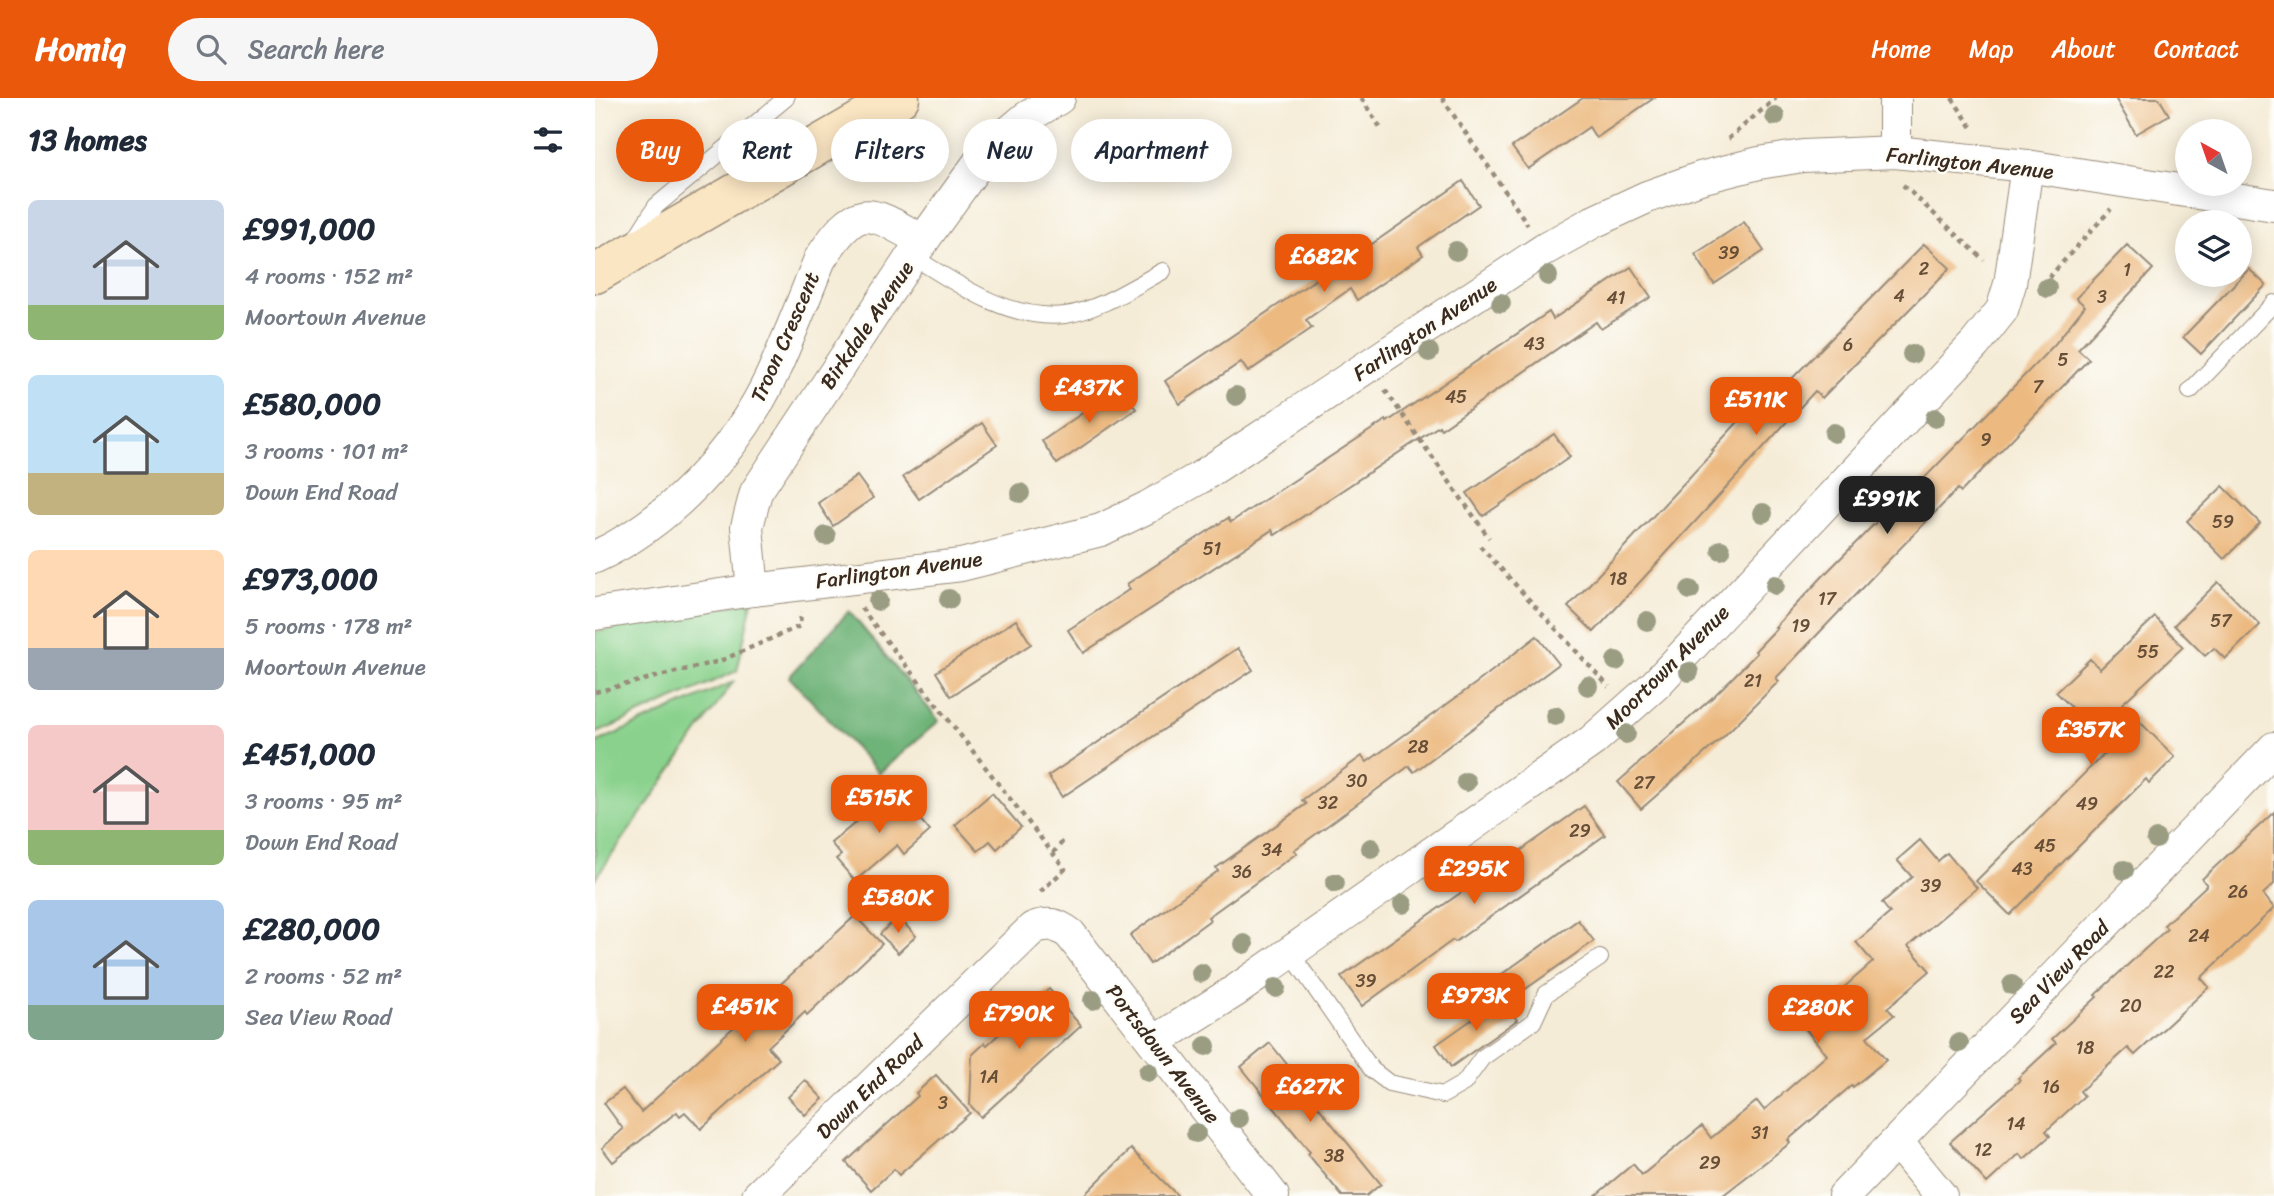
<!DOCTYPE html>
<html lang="en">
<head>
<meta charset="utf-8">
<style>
  :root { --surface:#fff; --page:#f6f6f7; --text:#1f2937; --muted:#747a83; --accent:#ea580c }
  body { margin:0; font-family:Sriracha,sans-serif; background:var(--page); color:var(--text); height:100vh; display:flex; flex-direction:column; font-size:26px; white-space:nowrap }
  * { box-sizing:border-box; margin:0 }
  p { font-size:23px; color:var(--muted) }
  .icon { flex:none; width:38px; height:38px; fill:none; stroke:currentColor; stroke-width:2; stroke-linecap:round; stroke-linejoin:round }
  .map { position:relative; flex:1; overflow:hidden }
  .drawer { display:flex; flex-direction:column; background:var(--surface); width:595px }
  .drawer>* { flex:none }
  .banner { position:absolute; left:21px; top:21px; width:665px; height:63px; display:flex; gap:14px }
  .needle { width:46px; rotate:320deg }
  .fabs { position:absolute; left:1580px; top:21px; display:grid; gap:14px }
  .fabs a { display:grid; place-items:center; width:77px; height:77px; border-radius:50%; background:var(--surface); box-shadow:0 4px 18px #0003; font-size:35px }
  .price { position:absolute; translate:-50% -60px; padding:0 16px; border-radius:14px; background:var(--accent); color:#fff; font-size:23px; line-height:46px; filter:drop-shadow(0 2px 4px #0008) }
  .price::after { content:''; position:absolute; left:50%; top:42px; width:21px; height:16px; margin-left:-10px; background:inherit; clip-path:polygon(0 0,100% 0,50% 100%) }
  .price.active { background:#222; color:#fff }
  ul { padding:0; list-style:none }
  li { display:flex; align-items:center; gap:21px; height:175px; padding:0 28px }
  li span { display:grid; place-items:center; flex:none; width:196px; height:140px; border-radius:10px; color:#555 }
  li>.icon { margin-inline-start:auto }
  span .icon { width:84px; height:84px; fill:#fffc; stroke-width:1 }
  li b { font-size:30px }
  h2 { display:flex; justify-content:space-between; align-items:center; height:84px; padding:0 28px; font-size:30px }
  .chip { padding:0 24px; border-radius:32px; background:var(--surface); box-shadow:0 4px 18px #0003; font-size:24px; line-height:63px }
  .chip.active { background:var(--accent); color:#fff }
  header { display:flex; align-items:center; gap:42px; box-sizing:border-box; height:98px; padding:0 35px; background:var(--accent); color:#fff }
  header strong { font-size:33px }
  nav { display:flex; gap:38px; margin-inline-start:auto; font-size:24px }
  .search { width:490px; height:63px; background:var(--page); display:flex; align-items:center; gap:18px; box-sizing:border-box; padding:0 24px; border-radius:38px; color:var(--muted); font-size:26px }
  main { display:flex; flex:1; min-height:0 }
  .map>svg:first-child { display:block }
  .green { fill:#89d18c; stroke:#627e55; stroke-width:2 }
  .forest { fill:#6eb378; stroke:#546e4b; stroke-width:2 }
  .building { fill:#ecba81 }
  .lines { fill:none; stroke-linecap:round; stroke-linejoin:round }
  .lane-casing { stroke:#988b7a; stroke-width:18 }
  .street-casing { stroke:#988b7a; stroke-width:34 }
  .secondary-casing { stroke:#988b7a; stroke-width:41 }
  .path { stroke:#988b7a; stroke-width:4.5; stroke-dasharray:5 5; stroke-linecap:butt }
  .lane { stroke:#fff; stroke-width:16 }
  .street { stroke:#fff; stroke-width:32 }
  .secondary { stroke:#fbe6c3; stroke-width:38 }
  .tree { fill:#9b9d83 }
  .labels { text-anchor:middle; stroke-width:5; stroke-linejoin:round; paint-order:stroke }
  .number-label { font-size:18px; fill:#674e37 }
  .street-label { font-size:21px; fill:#3b2a1e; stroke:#fdfcf7 }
</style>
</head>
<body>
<header>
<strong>Homiq</strong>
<div class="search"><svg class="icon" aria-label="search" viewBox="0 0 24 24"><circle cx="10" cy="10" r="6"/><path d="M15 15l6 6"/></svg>Search here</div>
<nav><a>Home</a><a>Map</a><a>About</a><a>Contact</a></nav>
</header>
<main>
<section class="drawer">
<h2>13 homes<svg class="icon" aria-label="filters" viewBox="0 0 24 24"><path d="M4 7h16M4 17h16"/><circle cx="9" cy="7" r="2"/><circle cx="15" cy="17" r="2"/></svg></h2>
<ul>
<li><span style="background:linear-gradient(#c9d6e8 75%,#8fb573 0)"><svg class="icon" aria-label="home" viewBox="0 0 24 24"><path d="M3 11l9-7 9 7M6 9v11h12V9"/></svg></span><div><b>£991,000</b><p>4 rooms · 152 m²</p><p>Moortown Avenue</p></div></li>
<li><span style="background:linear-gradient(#bfe0f5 70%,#c2b280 0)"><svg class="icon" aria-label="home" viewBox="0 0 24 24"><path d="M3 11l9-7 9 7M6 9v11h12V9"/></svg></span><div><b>£580,000</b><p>3 rooms · 101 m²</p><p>Down End Road</p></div></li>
<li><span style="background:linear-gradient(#ffd9b3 70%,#9aa5b1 0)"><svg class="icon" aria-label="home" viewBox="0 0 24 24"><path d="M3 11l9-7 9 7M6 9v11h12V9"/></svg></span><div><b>£973,000</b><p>5 rooms · 178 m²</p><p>Moortown Avenue</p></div></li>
<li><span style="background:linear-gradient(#f6c9c9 75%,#8fb573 0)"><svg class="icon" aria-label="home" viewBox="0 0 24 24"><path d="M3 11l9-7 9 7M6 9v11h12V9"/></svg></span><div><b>£451,000</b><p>3 rooms · 95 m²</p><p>Down End Road</p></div></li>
<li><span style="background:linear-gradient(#a9c7e8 75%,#7fa58c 0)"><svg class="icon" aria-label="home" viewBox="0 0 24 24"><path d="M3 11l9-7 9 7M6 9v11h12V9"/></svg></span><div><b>£280,000</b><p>2 rooms · 52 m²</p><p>Sea View Road</p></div></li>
</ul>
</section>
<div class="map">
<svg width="1679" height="1098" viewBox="0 0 1679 1098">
  <rect width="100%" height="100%" fill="#fdfcf7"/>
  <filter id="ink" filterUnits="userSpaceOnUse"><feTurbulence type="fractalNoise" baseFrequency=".0143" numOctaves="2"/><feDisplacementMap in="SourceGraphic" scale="14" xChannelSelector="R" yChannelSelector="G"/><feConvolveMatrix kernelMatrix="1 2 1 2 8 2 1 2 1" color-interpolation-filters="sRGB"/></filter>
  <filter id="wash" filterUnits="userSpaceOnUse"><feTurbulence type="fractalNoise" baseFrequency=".00686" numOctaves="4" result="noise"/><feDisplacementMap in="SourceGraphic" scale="28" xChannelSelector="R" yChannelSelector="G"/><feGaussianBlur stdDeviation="1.57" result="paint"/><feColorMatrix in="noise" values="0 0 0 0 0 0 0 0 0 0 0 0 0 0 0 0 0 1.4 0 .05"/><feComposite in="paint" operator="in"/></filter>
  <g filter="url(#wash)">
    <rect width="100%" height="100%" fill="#f5ecd7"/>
    <g class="green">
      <path d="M 157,503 L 142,573 L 0,636 L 0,534 Z"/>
      <path d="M 138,584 L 0,781 L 0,645 Z"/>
    </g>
    <path class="forest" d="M 254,513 L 344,623 L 284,675 L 194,579 Z"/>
    <g id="blocks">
      <g class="building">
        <path d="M 988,0 L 1059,0 L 1001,40 L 994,29 L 933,71 L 917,49 Z"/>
        <path d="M 1520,0 L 1564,0 L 1574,17 L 1541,36 Z"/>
        <path d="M 868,83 L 884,107 L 823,149 L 828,157 L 762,202 L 755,191 L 711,222 L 717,230 L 653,274 L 646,264 L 585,306 L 570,283 L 757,157 L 758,159 Z"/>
        <path d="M 1149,124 L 1169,153 L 1119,186 L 1100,156 Z"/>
        <path d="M 1329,146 L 1355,170 L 1227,300 L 1220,293 L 999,534 L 973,509 L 1119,353 L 1117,352 L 1168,297 L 1174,304 Z"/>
        <path d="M 1532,147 L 1558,171 L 1483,251 L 1494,261 L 1366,394 L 1363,391 L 1283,473 L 1181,580 L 1184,583 L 1128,639 L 1046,711 L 1023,684 L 1119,598 L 1162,555 L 1160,553 L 1182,530 L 1180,529 L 1231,475 L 1309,396 L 1312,398 L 1459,247 L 1490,208 L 1481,200 Z"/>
        <path d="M 1036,169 L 1056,199 L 1006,231 L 1001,224 L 846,331 L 844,328 L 680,437 L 677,432 L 488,555 L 473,532 L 535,491 L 532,486 L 633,420 L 636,424 L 791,322 L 792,324 L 954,214 L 958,221 Z"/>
        <path d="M 1654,171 L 1671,187 L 1606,256 L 1588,239 Z"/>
        <path d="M 525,289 L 541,311 L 462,366 L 447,343 Z"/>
        <path d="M 387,325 L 402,347 L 324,401 L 308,379 Z"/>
        <path d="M 959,336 L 975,359 L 888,418 L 872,395 Z"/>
        <path d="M 262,378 L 278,400 L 238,428 L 223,405 Z"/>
        <path d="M 1628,388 L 1665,425 L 1629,461 L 1592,423 Z"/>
        <path d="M 1623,484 L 1665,527 L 1630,561 L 1619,550 L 1610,558 L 1579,527 Z"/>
        <path d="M 1560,519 L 1588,549 L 1527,606 L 1580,659 L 1554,685 L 1551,681 L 1415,817 L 1381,783 L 1516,649 L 1461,594 L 1495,561 L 1505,571 Z"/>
        <path d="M 421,522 L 436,546 L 356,598 L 341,574 Z"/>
        <path d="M 942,538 L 964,566 L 819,674 L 814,668 L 699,752 L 702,755 L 613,819 L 615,822 L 555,866 L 535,837 L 623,773 L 621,770 L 711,706 L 707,702 L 767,658 L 772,664 L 884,583 Z"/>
        <path d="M 643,550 L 658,572 L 467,699 L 453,678 Z"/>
        <path d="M 300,692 L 335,733 L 309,756 L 302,747 L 260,783 L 241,761 L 246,757 L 236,745 Z"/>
        <path d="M 397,695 L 426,729 L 402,751 L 395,743 L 383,753 L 360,727 Z"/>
        <path d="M 989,708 L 1010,737 L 860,844 L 858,842 L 767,908 L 746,879 Z"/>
        <path d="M 1679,714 L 1679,786 L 1668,796 L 1679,810 L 1606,880 L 1614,889 L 1540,957 L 1533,950 L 1485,993 L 1489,998 L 1451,1033 L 1455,1038 L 1429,1061 L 1424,1056 L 1392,1085 L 1355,1044 L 1425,982 L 1423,980 L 1461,945 L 1457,941 L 1502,899 L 1500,897 L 1572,831 L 1569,827 L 1612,787 L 1607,781 Z"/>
        <path d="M 1325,742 L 1343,763 L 1352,755 L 1382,790 L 1313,848 L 1335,873 L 1292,910 L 1299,917 L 1272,939 L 1291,962 L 1258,989 L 1257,987 L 1193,1042 L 1195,1045 L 1127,1098 L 1000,1098 L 1038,1066 L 1047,1077 L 1107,1028 L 1116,1040 L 1162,1003 L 1169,1012 L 1232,957 L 1204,923 L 1238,896 L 1239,898 L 1278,864 L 1261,844 L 1295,815 L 1287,805 L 1317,779 L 1302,762 Z"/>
        <path d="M 260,818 L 287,846 L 212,917 L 210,914 L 173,949 L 184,961 L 106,1031 L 90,1014 L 85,1018 L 82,1014 L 18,1064 L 7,1050 L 28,1031 L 9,1005 L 28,991 L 46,1014 Z"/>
        <path d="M 303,819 L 321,838 L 303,855 L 285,836 Z"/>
        <path d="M 983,822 L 999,843 L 915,902 L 900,881 Z"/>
        <path d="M 454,891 L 486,928 L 386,1019 L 375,1007 L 377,957 L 390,945 L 392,947 Z"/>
        <path d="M 906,901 L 922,922 L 856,969 L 841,947 Z"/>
        <path d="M 675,945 L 718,999 L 716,1000 L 786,1086 L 771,1098 L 747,1098 L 713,1056 L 715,1054 L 646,969 Z"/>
        <path d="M 341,977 L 375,1015 L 304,1077 L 299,1071 L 276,1092 L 251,1064 L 323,998 L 321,995 Z"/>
        <path d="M 210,982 L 228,1001 L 210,1017 L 193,999 Z"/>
        <path d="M 536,1051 L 583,1098 L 488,1098 Z"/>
      </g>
    </g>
  </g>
  <g filter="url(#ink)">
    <use href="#blocks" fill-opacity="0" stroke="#988b7a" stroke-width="2"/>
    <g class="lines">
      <g class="lane-casing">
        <g id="lane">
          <path d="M 40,141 L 61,108 L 191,0"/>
          <path d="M 317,158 C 362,186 414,223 470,217 C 504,212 538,189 568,173"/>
          <path d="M 1595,293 L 1679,205"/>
          <path d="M 695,854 L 777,972 L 794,985 L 848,997 L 869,985 L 887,960 L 938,924 L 951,896 L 1005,860"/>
        </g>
      </g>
      <g class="street-casing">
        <g id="street">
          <path d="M 1300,0 L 1300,54"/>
          <path d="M 0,459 C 74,425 141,353 176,279 C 194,240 209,200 225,161 C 264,102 273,112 328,143"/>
          <path d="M 158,492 L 152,429 L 161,394 L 317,158 L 393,52 L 431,20 L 464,0"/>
          <path d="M 0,516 L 158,492 L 366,467 L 506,432 L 553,409 L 604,380 L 950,151 L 998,124 L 1052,99 L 1105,80 L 1164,65 L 1208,58 L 1300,54 L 1432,68 L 1679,107"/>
          <path d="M 559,944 L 640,893 L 997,643 L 1060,587 L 1380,246 L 1407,212 L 1415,186 L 1432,68"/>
          <path d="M 1302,1044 L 1346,1098"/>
          <path d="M 163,1098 L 438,830 C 453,824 462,826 475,836 L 678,1098"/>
          <path d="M 1249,1098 L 1679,650"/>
        </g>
      </g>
      <g class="secondary-casing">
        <path id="secondary" d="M 0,176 L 305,0"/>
      </g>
      <g class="path">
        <path d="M 766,0 L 787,32"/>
        <path d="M 847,0 L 933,127"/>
        <path d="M 1357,0 L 1378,31"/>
        <path d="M 1133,41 L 1181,0"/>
        <path d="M 1308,87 L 1389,162"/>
        <path d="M 1447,187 L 1516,111"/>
        <path d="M 790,292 L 894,440"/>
        <path d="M 885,448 L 1014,589"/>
        <path d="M 266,510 L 470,771 L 444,795"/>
        <path d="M 0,594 L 125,563 L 205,528 L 206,514"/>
        <path d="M 458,755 L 469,742"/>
      </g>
      <use href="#lane" class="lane"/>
      <use href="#street" class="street"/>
      <use href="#secondary" class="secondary"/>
    </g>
    <g class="tree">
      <circle cx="1180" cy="18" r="10"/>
      <circle cx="861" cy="153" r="10"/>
      <circle cx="953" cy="178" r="10"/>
      <circle cx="1452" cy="190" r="10"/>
      <circle cx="906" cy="205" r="10"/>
      <circle cx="834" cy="254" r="10"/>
      <circle cx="1317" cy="256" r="10"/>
      <circle cx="641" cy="298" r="10"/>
      <circle cx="1340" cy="320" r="10"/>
      <circle cx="1239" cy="335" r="10"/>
      <circle cx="425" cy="395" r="10"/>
      <circle cx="1168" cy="415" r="10"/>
      <circle cx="231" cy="438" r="10"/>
      <circle cx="1126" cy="452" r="10"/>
      <circle cx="1180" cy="487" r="10"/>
      <circle cx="1095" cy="492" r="10"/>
      <circle cx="354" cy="501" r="10"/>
      <circle cx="283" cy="503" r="10"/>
      <circle cx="1052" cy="523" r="10"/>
      <circle cx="1021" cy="563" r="10"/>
      <circle cx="1094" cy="574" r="10"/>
      <circle cx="993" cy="588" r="10"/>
      <circle cx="960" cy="618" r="10"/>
      <circle cx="1031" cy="636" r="10"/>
      <circle cx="871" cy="684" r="10"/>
      <circle cx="1561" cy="741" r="10"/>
      <circle cx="776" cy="750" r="10"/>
      <circle cx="856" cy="766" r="10"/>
      <circle cx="1529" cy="772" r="10"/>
      <circle cx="740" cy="785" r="10"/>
      <circle cx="808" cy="806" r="10"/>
      <circle cx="649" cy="846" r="10"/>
      <circle cx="606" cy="875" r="10"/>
      <circle cx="1417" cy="887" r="10"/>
      <circle cx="681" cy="890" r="10"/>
      <circle cx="498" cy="902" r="10"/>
      <circle cx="1364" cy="945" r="10"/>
      <circle cx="611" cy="948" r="10"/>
      <circle cx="553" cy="974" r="10"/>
      <circle cx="644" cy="1020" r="10"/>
      <circle cx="601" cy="1035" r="10"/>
    </g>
  </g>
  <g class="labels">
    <g class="number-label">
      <text x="1134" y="161">39</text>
      <text x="1329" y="177">2</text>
      <text x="1532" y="178">1</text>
      <text x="1304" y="204">4</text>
      <text x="1507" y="205">3</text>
      <text x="1021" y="206">41</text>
      <text x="939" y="252">43</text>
      <text x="1253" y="253">6</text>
      <text x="1468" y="268">5</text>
      <text x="1443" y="295">7</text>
      <text x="861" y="305">45</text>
      <text x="1391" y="348">9</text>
      <text x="1628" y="430">59</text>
      <text x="617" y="457">51</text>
      <text x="1023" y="487">18</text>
      <text x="1232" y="507">17</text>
      <text x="1626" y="529">57</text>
      <text x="1206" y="534">19</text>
      <text x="1553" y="560">55</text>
      <text x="1158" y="589">21</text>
      <text x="823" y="655">28</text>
      <text x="762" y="689">30</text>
      <text x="1049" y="691">27</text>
      <text x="733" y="711">32</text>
      <text x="1492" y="712">49</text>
      <text x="985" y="739">29</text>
      <text x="1450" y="754">45</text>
      <text x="677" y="758">34</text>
      <text x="1427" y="777">43</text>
      <text x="647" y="780">36</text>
      <text x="1336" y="794">39</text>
      <text x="1643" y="800">26</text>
      <text x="1604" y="844">24</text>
      <text x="1569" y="880">22</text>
      <text x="771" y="889">39</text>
      <text x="1536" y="914">20</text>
      <text x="1490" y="956">18</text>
      <text x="394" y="985">1A</text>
      <text x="1456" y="995">16</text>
      <text x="348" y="1011">3</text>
      <text x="1421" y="1032">14</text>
      <text x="1165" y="1041">31</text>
      <text x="1388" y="1058">12</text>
      <text x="739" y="1064">38</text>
      <text x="1115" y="1071">29</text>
    </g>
    <g class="street-label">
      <text transform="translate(1375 65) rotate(6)" y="7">Farlington Avenue</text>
      <text transform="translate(272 227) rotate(-56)" y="7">Birkdale Avenue</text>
      <text transform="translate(830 231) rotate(-34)" y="7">Farlington Avenue</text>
      <text transform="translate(190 239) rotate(-66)" y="7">Troon Crescent</text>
      <text transform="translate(304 472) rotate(-8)" y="7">Farlington Avenue</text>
      <text transform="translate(1072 569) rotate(-45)" y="7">Moortown Avenue</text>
      <text transform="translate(1464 874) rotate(-46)" y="7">Sea View Road</text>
      <text transform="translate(568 956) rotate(52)" y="7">Portsdown Avenue</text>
      <text transform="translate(275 989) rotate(-44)" y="7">Down End Road</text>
    </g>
  </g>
</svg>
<div class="fabs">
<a><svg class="needle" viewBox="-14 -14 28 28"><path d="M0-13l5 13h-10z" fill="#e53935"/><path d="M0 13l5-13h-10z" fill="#747a83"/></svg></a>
<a><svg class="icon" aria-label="layers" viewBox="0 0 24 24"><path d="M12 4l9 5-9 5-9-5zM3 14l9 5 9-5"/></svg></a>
</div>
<b class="price" style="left:729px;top:196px">£682K</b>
<b class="price" style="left:494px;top:327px">£437K</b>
<b class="price" style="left:1161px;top:339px">£511K</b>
<b class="price active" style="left:1292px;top:438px">£991K</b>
<b class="price" style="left:1496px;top:669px">£357K</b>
<b class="price" style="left:284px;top:737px">£515K</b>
<b class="price" style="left:879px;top:808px">£295K</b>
<b class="price" style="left:303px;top:837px">£580K</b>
<b class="price" style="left:881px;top:935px">£973K</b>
<b class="price" style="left:150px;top:946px">£451K</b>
<b class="price" style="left:1223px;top:947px">£280K</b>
<b class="price" style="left:424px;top:953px">£790K</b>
<b class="price" style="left:715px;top:1026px">£627K</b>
<div class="banner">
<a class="chip active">Buy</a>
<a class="chip">Rent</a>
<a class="chip">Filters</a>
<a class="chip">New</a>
<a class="chip">Apartment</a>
</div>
</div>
</main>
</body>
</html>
